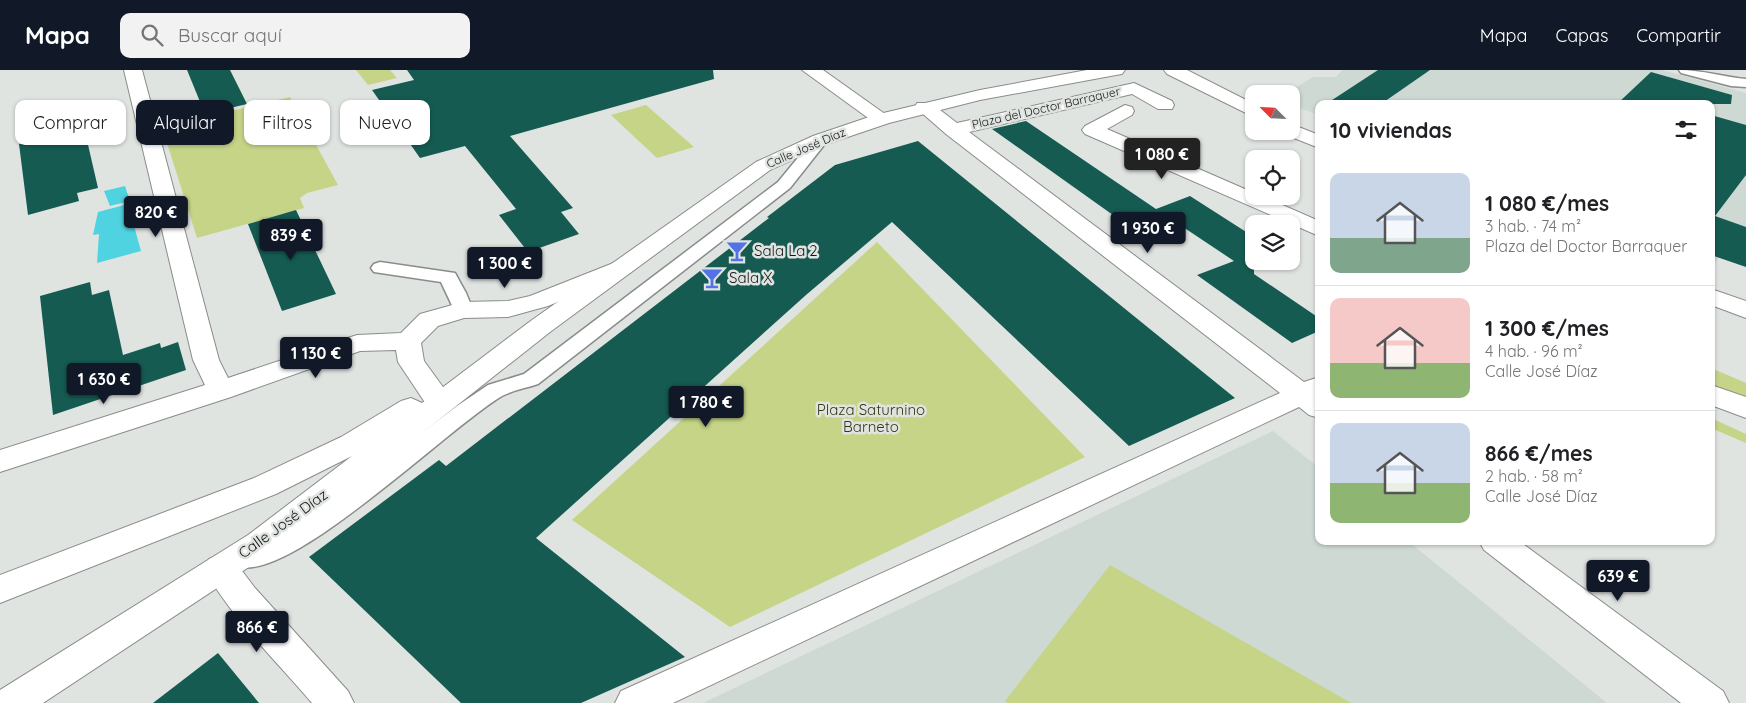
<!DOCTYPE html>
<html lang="es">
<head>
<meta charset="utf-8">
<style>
  :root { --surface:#fff; --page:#f2f2f2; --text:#202124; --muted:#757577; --line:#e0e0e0; --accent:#111827 }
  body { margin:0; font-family:Quicksand,sans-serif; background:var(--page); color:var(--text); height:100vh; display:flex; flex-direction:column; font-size:19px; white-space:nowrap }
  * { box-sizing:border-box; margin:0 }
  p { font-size:16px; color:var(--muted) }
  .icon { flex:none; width:28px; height:28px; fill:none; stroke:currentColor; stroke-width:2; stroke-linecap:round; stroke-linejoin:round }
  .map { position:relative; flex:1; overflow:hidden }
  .details { position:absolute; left:1315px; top:30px; width:400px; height:445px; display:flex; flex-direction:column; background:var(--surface); border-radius:10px; box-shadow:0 1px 4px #0004 }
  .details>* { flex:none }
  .guide { position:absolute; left:15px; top:30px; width:475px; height:45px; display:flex; gap:10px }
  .needle { width:32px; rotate:294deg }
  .buttons { position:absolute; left:1245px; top:15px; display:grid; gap:10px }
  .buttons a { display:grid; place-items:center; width:55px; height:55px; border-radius:10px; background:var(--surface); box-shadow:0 1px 4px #0004; font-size:25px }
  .price { position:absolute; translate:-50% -42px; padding:0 11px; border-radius:5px; background:var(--accent); color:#fff; font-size:16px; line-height:32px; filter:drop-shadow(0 1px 2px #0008) }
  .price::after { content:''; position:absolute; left:50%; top:30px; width:15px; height:11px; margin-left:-8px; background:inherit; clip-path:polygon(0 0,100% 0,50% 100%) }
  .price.current { background:#222; color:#fff }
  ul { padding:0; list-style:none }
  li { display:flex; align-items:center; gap:15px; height:125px; padding:0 15px }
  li+li { border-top:1px solid var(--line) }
  li span { display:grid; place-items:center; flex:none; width:140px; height:100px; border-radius:10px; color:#555 }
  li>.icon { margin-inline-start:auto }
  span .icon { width:60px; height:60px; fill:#fffc; stroke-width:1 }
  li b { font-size:21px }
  h2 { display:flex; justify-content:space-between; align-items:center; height:60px; padding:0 15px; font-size:21px }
  .pill { padding:0 18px; border-radius:10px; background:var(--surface); box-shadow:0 1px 4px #0004; font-size:18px; line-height:45px }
  .pill.current { background:var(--accent); color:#fff }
  header { display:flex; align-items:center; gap:30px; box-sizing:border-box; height:70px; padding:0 25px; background:var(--accent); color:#fff }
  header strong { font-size:24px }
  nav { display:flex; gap:28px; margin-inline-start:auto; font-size:18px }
  .search { width:350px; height:45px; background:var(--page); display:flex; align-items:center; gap:12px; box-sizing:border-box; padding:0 18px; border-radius:10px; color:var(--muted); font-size:19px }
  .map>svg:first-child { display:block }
  .built { fill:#cdd9d2 }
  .green { fill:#c5d487 }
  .water { fill:#4fd3e0 }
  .building { fill:#155b52 }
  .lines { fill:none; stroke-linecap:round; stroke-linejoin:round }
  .lane-casing { stroke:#898c8a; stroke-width:3 }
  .street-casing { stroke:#898c8a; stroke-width:2 }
  .secondary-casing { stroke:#898c8a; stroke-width:2 }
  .primary-casing { stroke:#898c8a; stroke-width:2 }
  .lane { fill:#fff; fill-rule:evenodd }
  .street { fill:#fff; fill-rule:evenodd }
  .secondary { fill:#fff; fill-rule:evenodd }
  .primary { fill:#fff; fill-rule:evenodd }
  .labels { text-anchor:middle; stroke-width:5; stroke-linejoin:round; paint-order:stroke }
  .far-street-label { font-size:12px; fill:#161716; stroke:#e0e4e1 }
  .poi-label { font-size:15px; fill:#161716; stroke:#e0e4e1; text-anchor:start }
  .park-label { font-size:15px; fill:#333914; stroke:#e0e4e1 }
  .street-label { font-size:15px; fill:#161716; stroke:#e0e4e1 }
</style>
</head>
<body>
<header>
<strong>Mapa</strong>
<div class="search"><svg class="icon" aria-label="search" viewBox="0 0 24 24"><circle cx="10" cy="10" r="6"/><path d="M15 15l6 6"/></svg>Buscar aquí</div>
<nav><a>Mapa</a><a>Capas</a><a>Compartir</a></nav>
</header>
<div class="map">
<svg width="1746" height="633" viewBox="0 0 1746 633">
  <rect width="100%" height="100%" fill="#e0e4e1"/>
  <g class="built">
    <path d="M 1342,0 L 1662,0 L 1746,23 L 1746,197 L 1719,187 L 1716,192 L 1711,190 L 1711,34 L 1319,34 L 1319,45 L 1291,35 L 1291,24 L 1285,24 L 1313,7 L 1336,7 Z"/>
    <path d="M 1273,361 L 1319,398 L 1319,471 L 1408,471 L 1607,633 L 703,633 Z"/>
  </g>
  <g class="green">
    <path d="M 356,0 L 390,0 L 397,8 L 368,15 Z"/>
    <path d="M 290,27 L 338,115 L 307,123 L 300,128 L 304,138 L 197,168 L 162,57 Z"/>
    <path d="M 646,35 L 694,77 L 657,88 L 611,45 Z"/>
    <path d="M 877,172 L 1085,387 L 730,557 L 572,450 Z"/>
    <path d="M 1711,298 L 1746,313 L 1746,329 L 1711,315 Z"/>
    <path d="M 1711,348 L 1746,364 L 1746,373 L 1711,358 Z"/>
    <path d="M 1110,495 L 1351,633 L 1008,633 L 1005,631 Z"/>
  </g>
  <g class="water">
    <path d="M 125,116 L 130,131 L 110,136 L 104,121 Z"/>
    <path d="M 128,134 L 141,181 L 97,193 L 99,164 L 93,165 L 98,142 Z"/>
  </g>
  <g class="building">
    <path d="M 187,0 L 230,0 L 247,34 L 205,44 Z"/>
    <path d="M 407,0 L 713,0 L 714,9 L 510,66 L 573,138 L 561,142 L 579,164 L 528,182 L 499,145 L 516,139 L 465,76 L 420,88 L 372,20 L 414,10 Z"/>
    <path d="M 1378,0 L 1430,0 L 1381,34 L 1326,34 Z"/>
    <path d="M 1651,2 L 1732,25 L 1731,34 L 1617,34 Z"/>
    <path d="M 1711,45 L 1746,55 L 1746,105 L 1715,146 L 1746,157 L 1746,197 L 1711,185 Z"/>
    <path d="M 1026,51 L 1156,139 L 1190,126 L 1254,167 L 1254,204 L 1319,248 L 1319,261 L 1292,273 L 1197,205 L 1234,191 L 1162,143 L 1127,155 L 992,59 Z"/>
    <path d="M 66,63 L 67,70 L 86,66 L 98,118 L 77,123 L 79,131 L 28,145 L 19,74 Z"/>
    <path d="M 918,71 L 1235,328 L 1129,376 L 892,152 L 806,225 L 536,468 L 685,587 L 581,633 L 461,633 L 309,487 L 439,390 L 446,396 L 769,148 L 767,147 L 835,95 Z"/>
    <path d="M 296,140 L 336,224 L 282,241 L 248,154 Z"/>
    <path d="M 90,212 L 92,225 L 109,220 L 123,285 L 160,273 L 161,278 L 178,272 L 186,300 L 53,345 L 40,226 Z"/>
    <path d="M 218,583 L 259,633 L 153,633 Z"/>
  </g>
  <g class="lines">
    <g class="lane-casing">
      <g id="lane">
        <path d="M 1679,0 C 1703,0 1723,7 1746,9 L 1746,17 L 1731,16 L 1681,3 Z"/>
        <path d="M 820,65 L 828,70 L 790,118 L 538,314 C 527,318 513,320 502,326 C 450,356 290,514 238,496 L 234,489 L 238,482 L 265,473 L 299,455 L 457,336 L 488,315 L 524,304 L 778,112 L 815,67 Z"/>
        <path d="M 380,192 L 455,203 L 466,223 L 473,240 L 470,244 L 456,244 L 441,212 L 374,202 L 371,198 L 374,194 Z"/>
      </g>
    </g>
    <g class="street-casing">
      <g id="street">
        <path d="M 124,0 L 142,0 L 219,290 L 228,308 L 357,265 L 401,263 L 420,244 L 463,232 L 508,231 L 530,226 L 621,190 L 629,192 L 633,197 L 629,202 L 548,236 L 508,247 L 464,248 L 438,256 L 421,273 L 424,291 L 448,324 L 444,331 L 434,333 L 424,331 L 398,292 L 396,280 L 360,281 L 231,327 L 0,402 L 0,380 L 205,315 L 193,290 Z"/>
        <path d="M 802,0 L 823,0 L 892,49 L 889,53 L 875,53 Z"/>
        <path d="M 1134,13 L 1172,31 L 1174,35 L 1172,39 L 1158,39 L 1132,24 L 969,62 L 1304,312 L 1319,307 L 1319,348 L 1309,345 L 1299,337 L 673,633 L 615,633 L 621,621 L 1280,323 L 946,64 L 915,37 L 917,33 L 931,33 L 957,53 Z"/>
        <path d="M 1125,35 L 1132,37 L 1134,41 L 1132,45 L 1107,59 L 1254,123 L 1254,126 L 1262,126 L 1319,151 L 1319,166 L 1085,64 L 1082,60 L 1085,56 Z"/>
        <path d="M 1711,315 L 1746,327 L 1746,348 L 1711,335 Z"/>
        <path d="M 1479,471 L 1519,471 L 1723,621 L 1729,633 L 1681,633 L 1484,480 Z"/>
        <path d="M 221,485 L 233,489 L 255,518 L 348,621 L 354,633 L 312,633 C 277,592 229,545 204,498 L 209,489 Z"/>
      </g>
    </g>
    <g class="secondary-casing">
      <g id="secondary">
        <path d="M 1164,0 L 1187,0 L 1254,34 L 1254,47 L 1167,4 Z"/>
        <path d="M 1291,54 L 1319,65 L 1319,78 L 1284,64 L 1282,61 L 1291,61 Z"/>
        <path d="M 1711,219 L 1746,231 L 1746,248 L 1711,235 Z"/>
      </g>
    </g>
    <g class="primary-casing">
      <path id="primary" d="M 1087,0 L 1125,0 L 1122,4 L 1116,5 L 980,30 L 889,53 L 827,74 L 770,100 L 550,262 L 270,483 L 43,633 L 0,633 L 0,620 L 248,465 L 352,386 L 276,424 L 0,533 L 0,505 L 254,408 L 341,367 L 401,331 L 411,328 L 422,333 L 532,250 L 756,92 L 813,66 L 875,45 L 980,20 Z"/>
    </g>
    <use href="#lane" class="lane"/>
    <use href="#street" class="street"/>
    <use href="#secondary" class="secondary"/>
    <use href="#primary" class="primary"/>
  </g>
  <defs>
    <g id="bar-bare" transform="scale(1.725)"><path d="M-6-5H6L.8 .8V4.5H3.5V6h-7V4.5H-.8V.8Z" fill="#5272e6" stroke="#e0e4e1" stroke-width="2.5" paint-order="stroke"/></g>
  </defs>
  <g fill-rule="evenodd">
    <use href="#bar-bare" x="737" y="181"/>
    <use href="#bar-bare" x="712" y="208"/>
  </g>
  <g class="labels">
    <g class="far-street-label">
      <text transform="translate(1046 38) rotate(-13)" y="4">Plaza del Doctor Barraquer</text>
      <text transform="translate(806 78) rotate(-23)" y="4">Calle José Díaz</text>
    </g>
    <g class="poi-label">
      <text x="754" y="186">Sala La 2</text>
      <text x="729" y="213">Sala X</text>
    </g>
    <g class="park-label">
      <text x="871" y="345">Plaza Saturnino<tspan x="871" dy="17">Barneto</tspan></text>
    </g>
    <g class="street-label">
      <text transform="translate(283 454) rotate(-36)" y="5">Calle José Díaz</text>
    </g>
  </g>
</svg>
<div class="buttons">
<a><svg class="needle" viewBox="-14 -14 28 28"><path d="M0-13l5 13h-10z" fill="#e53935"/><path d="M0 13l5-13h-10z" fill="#757577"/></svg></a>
<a><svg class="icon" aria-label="locate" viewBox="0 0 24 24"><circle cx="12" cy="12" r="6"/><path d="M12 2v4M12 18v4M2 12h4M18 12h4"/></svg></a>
<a><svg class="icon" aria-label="layers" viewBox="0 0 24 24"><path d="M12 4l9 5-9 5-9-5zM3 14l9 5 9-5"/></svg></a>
</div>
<b class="price current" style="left:1162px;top:110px">1 080 €</b>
<b class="price" style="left:156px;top:168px">820 €</b>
<b class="price" style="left:1148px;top:184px">1 930 €</b>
<b class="price" style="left:291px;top:191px">839 €</b>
<b class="price" style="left:505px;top:219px">1 300 €</b>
<b class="price" style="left:316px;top:309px">1 130 €</b>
<b class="price" style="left:104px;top:335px">1 630 €</b>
<b class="price" style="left:706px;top:358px">1 780 €</b>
<b class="price" style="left:1618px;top:532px">639 €</b>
<b class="price" style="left:257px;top:583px">866 €</b>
<div class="guide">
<a class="pill">Comprar</a>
<a class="pill current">Alquilar</a>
<a class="pill">Filtros</a>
<a class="pill">Nuevo</a>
</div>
<section class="details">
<h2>10 viviendas<svg class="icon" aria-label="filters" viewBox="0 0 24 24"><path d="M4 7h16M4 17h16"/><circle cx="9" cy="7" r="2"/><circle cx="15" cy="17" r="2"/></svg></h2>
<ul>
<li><span style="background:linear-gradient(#c9d6e8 65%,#7fa58c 0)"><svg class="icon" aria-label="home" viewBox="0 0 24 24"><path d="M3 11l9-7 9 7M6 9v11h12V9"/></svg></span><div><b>1 080 €/mes</b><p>3 hab. · 74 m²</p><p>Plaza del Doctor Barraquer</p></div></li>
<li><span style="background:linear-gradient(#f6c9c9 65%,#8fb573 0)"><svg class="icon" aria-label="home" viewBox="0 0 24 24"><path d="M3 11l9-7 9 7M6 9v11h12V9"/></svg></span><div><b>1 300 €/mes</b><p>4 hab. · 96 m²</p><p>Calle José Díaz</p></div></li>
<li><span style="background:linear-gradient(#c9d6e8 60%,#8fb573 0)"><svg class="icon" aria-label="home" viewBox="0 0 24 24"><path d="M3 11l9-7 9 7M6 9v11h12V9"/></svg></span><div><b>866 €/mes</b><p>2 hab. · 58 m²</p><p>Calle José Díaz</p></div></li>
</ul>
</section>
</div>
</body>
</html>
